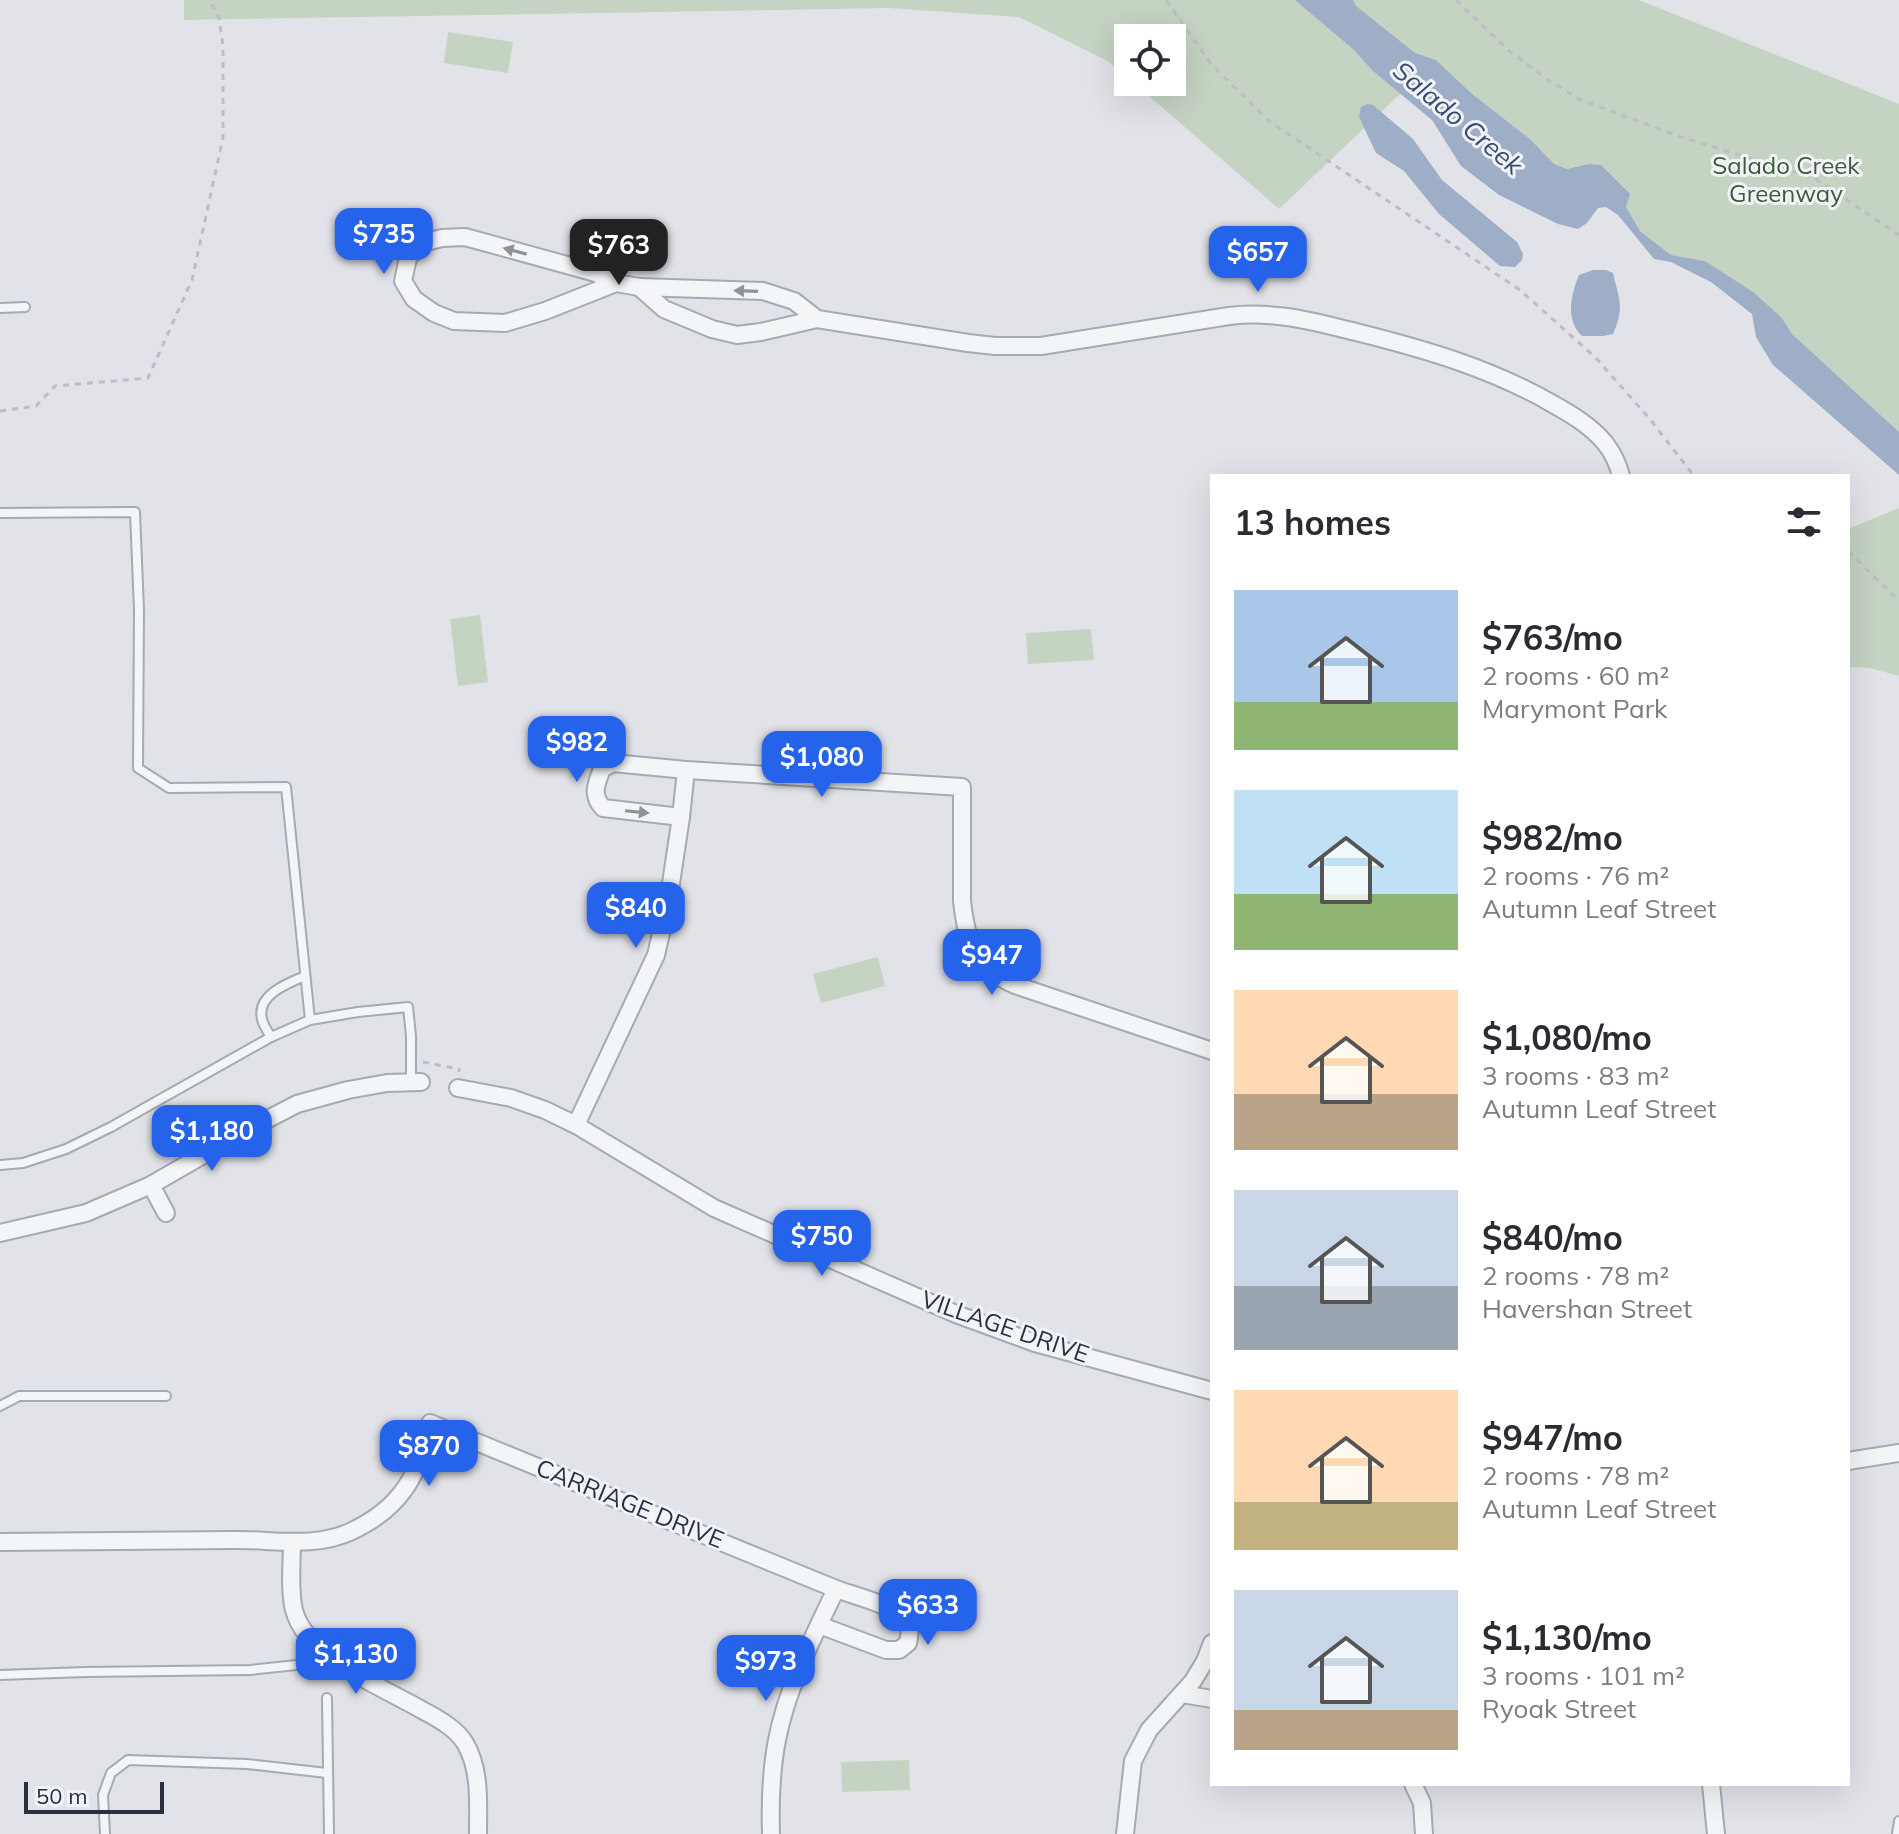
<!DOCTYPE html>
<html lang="en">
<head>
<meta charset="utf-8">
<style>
  :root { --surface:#fff; --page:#f7f7f7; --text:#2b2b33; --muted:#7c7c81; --accent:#2563eb }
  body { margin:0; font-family:Mulish,sans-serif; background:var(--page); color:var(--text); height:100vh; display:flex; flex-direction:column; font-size:30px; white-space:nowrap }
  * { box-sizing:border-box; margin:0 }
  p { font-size:26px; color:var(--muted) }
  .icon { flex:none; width:44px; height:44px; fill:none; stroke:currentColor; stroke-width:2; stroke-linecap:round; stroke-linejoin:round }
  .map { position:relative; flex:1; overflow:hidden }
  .sheet { position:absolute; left:1210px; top:474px; width:640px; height:1312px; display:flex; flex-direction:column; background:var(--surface); border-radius:0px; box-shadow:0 8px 32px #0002 }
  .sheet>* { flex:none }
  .tools { position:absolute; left:1114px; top:24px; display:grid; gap:16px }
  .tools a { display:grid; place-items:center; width:72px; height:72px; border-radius:0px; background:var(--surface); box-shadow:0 8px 32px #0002; font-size:40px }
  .scale { position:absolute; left:24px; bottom:20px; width:140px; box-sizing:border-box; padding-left:8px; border:4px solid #2a3040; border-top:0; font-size:22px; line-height:28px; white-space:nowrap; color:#2a3040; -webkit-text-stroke:6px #f1f3f7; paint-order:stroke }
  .price { position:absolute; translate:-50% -68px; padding:0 18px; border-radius:16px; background:var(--accent); color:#fff; font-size:26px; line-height:52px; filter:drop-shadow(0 2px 4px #0008) }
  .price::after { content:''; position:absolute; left:50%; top:48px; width:24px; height:18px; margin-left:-12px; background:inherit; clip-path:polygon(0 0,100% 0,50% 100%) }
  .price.on { background:#222; color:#fff }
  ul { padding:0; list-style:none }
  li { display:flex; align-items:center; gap:24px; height:200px; padding:0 24px }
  li span { display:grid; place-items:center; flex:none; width:224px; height:160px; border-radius:0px; color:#555 }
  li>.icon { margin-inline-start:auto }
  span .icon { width:96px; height:96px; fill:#fffc; stroke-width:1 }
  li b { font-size:34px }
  h2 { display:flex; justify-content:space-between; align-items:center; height:96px; padding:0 24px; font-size:34px }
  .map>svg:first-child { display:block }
  .green { fill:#c5d3c3 }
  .water { fill:#9eaec7 }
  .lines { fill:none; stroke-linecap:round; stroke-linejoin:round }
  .service-casing { stroke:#a6aab3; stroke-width:12 }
  .minor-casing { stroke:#a6aab3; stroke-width:20 }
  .path { stroke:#bbbec4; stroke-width:3; stroke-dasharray:6 6; stroke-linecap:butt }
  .service { stroke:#f4f5f7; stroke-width:8 }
  .minor { stroke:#f4f5f7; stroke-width:16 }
  .oneway { fill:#8f929c }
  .labels { text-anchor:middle; stroke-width:6; stroke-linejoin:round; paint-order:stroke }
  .park-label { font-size:24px; fill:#3c5b38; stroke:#f1f3f7 }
  .street-label { font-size:24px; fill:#2a3040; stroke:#f1f3f7 }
  .water-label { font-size:26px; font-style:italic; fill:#364b72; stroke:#f1f3f7 }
</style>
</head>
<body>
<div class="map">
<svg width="1899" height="1834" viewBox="0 0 1899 1834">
  <rect width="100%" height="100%" fill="#e1e3e9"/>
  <g class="green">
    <path d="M 184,0 L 1639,0 L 1899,104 L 1899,432 L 1792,334 L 1782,318 L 1705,261 L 1671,255 L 1640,231 L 1626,207 L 1589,164 L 1567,169 L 1554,165 L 1530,139 L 1471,93 L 1436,60 L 1279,209 L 1133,82 L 1172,82 L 1172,38 L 1128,38 L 1128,78 L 1109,62 L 1019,17 L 889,8 L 184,20 Z"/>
    <path d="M 448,32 L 513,42 L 508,73 L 444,63 Z"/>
    <path d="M 1899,508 L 1899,676 L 1870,668 L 1848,667 L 1848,529 Z"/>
    <path d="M 480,615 L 488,682 L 458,686 L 450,619 Z"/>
    <path d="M 1091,629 L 1094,660 L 1028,664 L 1026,633 Z"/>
    <path d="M 878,957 L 885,986 L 821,1003 L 813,974 Z"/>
    <path d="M 909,1760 L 910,1790 L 842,1792 L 841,1762 Z"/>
  </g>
  <g class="water">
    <path d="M 1295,0 L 1353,0 L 1356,6 L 1415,53 L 1436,60 L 1471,93 L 1530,139 L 1554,164 L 1567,169 L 1589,164 L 1601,165 L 1630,194 L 1626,207 L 1640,231 L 1671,255 L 1705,261 L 1753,292 L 1782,318 L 1792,334 L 1899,432 L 1899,475 L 1773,365 L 1756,337 L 1752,314 L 1711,282 L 1671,262 L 1654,259 L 1618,215 L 1606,207 L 1598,208 L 1587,223 L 1578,229 L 1558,224 L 1499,195 L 1461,166 L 1432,120 L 1373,71 L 1353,49 Z"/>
    <path d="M 1367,104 L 1373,105 L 1413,139 L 1442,180 L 1517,242 L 1523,254 L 1522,260 L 1515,267 L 1500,266 L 1439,214 L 1404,171 L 1376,153 L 1359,117 L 1361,107 Z"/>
    <path d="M 1593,270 L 1606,270 L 1613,273 C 1619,299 1625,308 1613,334 L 1603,336 L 1582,336 C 1565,320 1571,294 1579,275 Z"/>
  </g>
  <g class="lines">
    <g class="service-casing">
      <g id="service">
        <path d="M 0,308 L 25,307"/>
        <path d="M 0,513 L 135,512 L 139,610 L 138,768 L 169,788 L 286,787 L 310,1020"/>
        <path d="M 271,1037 C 268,1032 263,1025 262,1019 C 256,995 288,983 305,976"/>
        <path d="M 0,1165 L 23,1163 L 66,1149 L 111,1127 L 271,1037 L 310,1020 L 358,1012 L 408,1007 L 411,1036 L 411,1082"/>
        <path d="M 0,1406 L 19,1396 L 166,1396"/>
        <path d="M 0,1675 L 86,1672 L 250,1670 L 334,1661"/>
        <path d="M 327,1698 L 329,1834"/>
        <path d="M 105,1834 L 103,1795 L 111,1773 L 128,1760 L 247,1764 L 327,1773"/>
        <path d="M 1897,1834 L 1899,1821"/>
      </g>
    </g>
    <g class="minor-casing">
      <g id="minor">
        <path d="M 616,283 L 545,311 L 505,323 L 454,321 L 434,313 L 414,299 L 403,281 L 408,258 L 422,243 L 442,238 L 465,237 L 596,273 L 616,283 L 639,287"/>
        <path d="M 817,319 L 794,301 L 763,291 L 639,287 L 664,309 L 712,329 L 737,335 L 761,332 L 817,319 L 968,343 L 995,346 L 1041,346 L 1229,316 C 1246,314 1261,314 1278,316 C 1304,318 1330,326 1356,332 C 1424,349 1490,368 1551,403 C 1571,414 1591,426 1605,443 C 1613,453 1618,464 1621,476"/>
        <path d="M 681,817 L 603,808 C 591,795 596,784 602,769 L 613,763 L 686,770 L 962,787 L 962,901 C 967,944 974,967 1015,985 L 1212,1051"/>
        <path d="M 458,1088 L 511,1098 L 545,1110 L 576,1125 L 714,1208 L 956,1314 L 1035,1343 L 1212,1391"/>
        <path d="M 576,1125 L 656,955 L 668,903 L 681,817 L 686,770"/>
        <path d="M 151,1185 L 166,1213"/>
        <path d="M 0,1233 L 86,1213 L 151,1185 L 243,1132 L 297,1104 L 348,1090 L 387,1083 L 421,1082"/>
        <path d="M 1848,1461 L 1899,1453"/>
        <path d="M 0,1542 C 77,1542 154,1541 232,1540 C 272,1539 314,1549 352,1531 C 401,1508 420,1474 430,1423 L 836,1589 C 852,1595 896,1606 905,1619 C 911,1626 910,1635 908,1643 L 899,1650 L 886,1650 L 819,1625"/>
        <path d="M 292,1542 C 292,1563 289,1589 294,1610 C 306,1657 382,1687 422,1710 C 437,1718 456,1728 465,1743 C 481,1770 478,1804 478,1834"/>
        <path d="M 1182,1694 L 1212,1699"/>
        <path d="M 1413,1784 L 1422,1803 L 1424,1834"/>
        <path d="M 1711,1784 L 1716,1834"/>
        <path d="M 771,1834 C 770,1803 771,1771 777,1740 C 787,1688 813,1637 836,1589"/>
        <path d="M 1125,1834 L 1133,1761 L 1149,1730 L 1193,1681 L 1205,1661 L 1212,1643"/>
      </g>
    </g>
    <g class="path">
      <path d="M 1166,0 L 1211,64 L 1269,121 L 1520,290 L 1596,358 L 1649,418 L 1694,476"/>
      <path d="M 1456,0 L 1508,50 L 1548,80 L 1579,99 L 1675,135 L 1814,178 L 1899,235"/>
      <path d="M 0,411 L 36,406 L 55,386 L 148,378 L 192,280 L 223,138 L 223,46 L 219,18 L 209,0"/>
      <path d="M 1848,551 L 1894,596 L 1899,598"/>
      <path d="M 423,1062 L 459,1069 L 459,1072"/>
    </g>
    <use href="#service" class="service"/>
    <use href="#minor" class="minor"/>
  </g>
  <defs><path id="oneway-solid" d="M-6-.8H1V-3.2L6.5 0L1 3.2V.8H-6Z" transform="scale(2)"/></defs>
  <g class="oneway">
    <use href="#oneway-solid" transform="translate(515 251) rotate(-165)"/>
    <use href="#oneway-solid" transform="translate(746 291) rotate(-178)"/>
    <use href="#oneway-solid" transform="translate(637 812) rotate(6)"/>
  </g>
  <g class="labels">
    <g class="park-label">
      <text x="1786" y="174">Salado Creek<tspan x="1786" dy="28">Greenway</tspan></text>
    </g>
    <g class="street-label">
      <text transform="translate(1005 1327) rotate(19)" y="8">VILLAGE DRIVE</text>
      <text transform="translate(630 1504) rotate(22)" y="8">CARRIAGE DRIVE</text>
    </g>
    <g class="water-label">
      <text transform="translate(1458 118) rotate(40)" y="9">Salado Creek</text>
    </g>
  </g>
</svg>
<div class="tools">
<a><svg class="icon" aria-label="locate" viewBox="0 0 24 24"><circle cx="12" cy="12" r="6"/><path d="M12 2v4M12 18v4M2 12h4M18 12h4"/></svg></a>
</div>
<div class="scale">50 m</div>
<b class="price" style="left:384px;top:276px">$735</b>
<b class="price on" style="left:619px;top:287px">$763</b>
<b class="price" style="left:1258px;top:294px">$657</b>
<b class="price" style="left:577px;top:784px">$982</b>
<b class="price" style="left:822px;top:799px">$1,080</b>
<b class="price" style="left:636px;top:950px">$840</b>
<b class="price" style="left:992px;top:997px">$947</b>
<b class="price" style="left:212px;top:1173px">$1,180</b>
<b class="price" style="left:822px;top:1278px">$750</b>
<b class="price" style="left:429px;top:1488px">$870</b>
<b class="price" style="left:928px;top:1647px">$633</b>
<b class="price" style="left:356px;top:1696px">$1,130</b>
<b class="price" style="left:766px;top:1703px">$973</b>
<section class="sheet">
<h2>13 homes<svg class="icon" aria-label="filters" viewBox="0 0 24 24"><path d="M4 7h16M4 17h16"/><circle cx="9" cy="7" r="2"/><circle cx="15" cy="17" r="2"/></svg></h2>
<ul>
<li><span style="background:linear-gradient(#a9c7e8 70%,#8fb573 0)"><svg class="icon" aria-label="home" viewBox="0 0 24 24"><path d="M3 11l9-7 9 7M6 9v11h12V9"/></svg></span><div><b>$763/mo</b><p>2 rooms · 60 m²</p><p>Marymont Park</p></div></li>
<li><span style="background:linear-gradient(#bfe0f5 65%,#8fb573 0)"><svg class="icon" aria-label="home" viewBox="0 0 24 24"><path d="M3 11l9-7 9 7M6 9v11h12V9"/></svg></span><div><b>$982/mo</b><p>2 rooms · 76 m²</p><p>Autumn Leaf Street</p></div></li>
<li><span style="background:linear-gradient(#ffd9b3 65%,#b9a48a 0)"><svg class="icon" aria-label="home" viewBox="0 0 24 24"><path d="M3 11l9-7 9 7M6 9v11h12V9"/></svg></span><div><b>$1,080/mo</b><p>3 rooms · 83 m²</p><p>Autumn Leaf Street</p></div></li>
<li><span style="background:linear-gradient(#c9d6e8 60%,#9aa5b1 0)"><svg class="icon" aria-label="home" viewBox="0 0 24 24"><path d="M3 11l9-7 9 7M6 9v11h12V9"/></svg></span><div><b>$840/mo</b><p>2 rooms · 78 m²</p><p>Havershan Street</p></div></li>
<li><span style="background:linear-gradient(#ffd9b3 70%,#c2b280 0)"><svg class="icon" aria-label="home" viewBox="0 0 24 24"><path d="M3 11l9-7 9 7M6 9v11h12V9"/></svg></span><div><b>$947/mo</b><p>2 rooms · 78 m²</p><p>Autumn Leaf Street</p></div></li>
<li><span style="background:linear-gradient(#c9d6e8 75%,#b9a48a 0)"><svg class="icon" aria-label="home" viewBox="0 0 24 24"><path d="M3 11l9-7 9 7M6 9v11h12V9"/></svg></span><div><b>$1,130/mo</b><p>3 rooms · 101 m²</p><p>Ryoak Street</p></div></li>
</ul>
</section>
</div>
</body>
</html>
